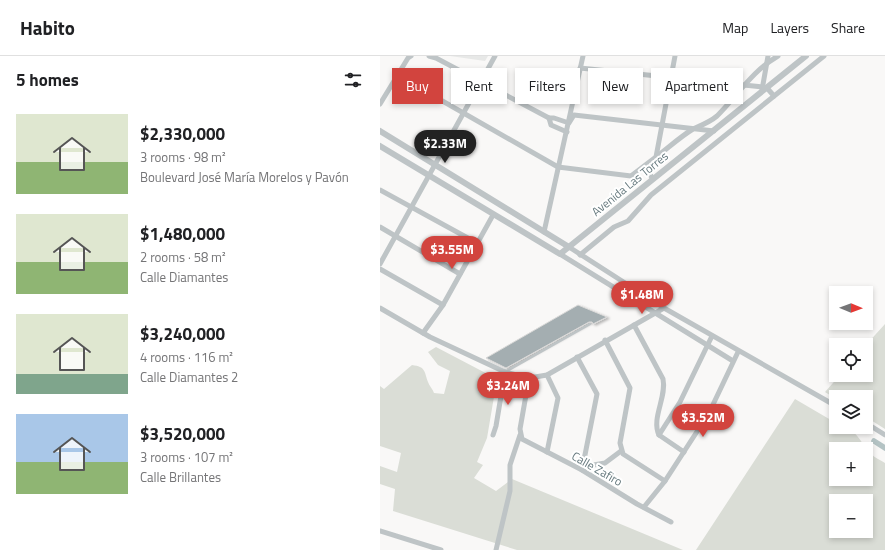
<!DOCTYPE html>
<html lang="en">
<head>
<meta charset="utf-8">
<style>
  :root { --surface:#fff; --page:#f6f6f6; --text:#202124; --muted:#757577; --line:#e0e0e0; --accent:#d2443e }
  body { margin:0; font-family:"Titillium Web",sans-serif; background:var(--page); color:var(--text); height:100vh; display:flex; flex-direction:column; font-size:15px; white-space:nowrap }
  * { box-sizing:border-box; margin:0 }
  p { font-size:13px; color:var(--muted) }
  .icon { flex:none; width:22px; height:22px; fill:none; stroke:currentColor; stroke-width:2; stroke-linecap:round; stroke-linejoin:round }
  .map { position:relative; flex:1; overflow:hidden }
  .panel { display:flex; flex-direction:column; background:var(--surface); width:380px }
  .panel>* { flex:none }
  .banner { position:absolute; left:12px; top:12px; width:380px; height:36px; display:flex; gap:8px }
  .needle { width:26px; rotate:91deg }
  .controls { position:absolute; left:449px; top:230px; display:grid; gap:8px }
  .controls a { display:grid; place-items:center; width:44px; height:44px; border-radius:0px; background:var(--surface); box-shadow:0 2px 6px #0003; font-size:20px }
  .price { position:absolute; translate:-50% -34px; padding:0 9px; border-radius:14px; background:var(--accent); color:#fff; font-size:13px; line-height:26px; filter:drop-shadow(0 1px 2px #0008) }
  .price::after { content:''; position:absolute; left:50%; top:24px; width:12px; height:9px; margin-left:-6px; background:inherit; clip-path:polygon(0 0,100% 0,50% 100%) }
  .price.on { background:#222; color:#fff }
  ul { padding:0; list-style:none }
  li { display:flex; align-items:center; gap:12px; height:100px; padding:0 16px }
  li span { display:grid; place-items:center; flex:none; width:112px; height:80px; border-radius:0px; color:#555 }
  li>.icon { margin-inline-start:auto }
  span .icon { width:48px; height:48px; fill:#fffc; stroke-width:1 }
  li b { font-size:17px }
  h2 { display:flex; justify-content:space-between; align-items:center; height:48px; padding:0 16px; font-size:17px }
  .pill { padding:0 14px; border-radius:0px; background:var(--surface); box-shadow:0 2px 6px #0003; font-size:14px; line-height:36px }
  .pill.on { background:var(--accent); color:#fff }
  header { display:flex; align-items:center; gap:24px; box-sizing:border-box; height:56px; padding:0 20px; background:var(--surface); border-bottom:1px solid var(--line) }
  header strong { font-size:19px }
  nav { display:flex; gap:22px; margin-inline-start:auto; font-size:14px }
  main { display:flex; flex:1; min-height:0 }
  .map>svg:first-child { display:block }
  .built { fill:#e7e8e7 }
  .green { fill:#daddd6; fill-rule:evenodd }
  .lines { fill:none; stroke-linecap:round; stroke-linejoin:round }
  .canal { stroke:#b4c3c4; stroke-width:5.5 }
  .building { fill:#a4aeb1; stroke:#dbdad9; filter:url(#shadow) }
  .service { stroke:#bec4c6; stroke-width:2.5 }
  .minor { stroke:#bec4c6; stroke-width:5 }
  .tertiary { stroke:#bec4c6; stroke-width:6 }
  .labels { text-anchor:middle; stroke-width:4; stroke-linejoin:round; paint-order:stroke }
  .street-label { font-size:12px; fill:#66797e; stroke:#fff }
</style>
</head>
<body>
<header>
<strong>Habito</strong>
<nav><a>Map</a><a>Layers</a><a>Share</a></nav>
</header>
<main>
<section class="panel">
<h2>5 homes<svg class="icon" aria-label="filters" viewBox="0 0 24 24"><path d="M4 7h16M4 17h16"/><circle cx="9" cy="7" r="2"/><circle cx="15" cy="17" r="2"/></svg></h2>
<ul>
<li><span style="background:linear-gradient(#dfe7d0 60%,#8fb573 0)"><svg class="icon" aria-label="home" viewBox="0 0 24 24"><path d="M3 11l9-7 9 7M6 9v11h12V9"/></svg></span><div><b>$2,330,000</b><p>3 rooms · 98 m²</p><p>Boulevard José María Morelos y Pavón</p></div></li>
<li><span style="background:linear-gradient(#dfe7d0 60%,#8fb573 0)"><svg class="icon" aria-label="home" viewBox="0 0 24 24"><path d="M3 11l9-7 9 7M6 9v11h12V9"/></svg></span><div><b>$1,480,000</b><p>2 rooms · 58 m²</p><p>Calle Diamantes</p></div></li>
<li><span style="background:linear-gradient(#dfe7d0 75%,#7fa58c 0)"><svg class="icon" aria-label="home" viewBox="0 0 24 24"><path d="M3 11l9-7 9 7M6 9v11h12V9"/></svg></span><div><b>$3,240,000</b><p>4 rooms · 116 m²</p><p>Calle Diamantes 2</p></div></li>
<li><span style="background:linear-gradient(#a9c7e8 60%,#8fb573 0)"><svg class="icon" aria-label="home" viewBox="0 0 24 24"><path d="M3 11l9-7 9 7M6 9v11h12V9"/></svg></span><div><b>$3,520,000</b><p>3 rooms · 107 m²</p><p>Calle Brillantes</p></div></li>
</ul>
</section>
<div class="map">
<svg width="505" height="494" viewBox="0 0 505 494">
  <defs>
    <filter id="shadow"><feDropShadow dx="2.5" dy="1.5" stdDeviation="1" flood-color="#0004"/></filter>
  </defs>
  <rect width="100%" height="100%" fill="#f9f8f7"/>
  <path class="built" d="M 70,0 L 108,0 L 105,5 Z"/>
  <g class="green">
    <path d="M 505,268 L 505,373 L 486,361 L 486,341 L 456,341 L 456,343 L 445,336 L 460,319 L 486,319 L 486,289 Z"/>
    <path d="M 56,291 L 117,323 L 107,382 L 97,406 L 103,409 L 94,422 L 116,435 L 132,423 L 303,494 L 137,494 L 13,455 L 15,433 L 0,428 L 0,410 L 17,416 L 21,397 L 0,390 L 0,330 L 4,333 L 32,309 C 46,311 44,315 48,326 C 49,330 53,333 54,337 L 64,338 L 70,315 L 58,309 L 48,296 Z"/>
    <path d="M 415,343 L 456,367 L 456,371 C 479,371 479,387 491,398 C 495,402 501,404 505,407 L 505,494 L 316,494 ZM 456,393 L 486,393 L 486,423 L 456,423 ZM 456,445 L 486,445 L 486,475 L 456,475 Z"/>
  </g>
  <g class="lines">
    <path class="canal" d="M 494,385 L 505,392"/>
  </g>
  <path class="building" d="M 198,249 L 227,261 L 213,268 L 212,266 L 209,266 L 126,312 L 106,302 Z"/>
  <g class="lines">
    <path class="service" d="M 125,316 L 210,268"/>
    <g class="minor">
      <path d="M 49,0 L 56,2 L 169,62 L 174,62 L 189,67 L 194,59 L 334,75"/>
      <path d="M 200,12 L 383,31"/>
      <path d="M 17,19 L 178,111 L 251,120 L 276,101 L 295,0"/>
      <path d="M 387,32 L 394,40"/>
      <path d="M 382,34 L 388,0"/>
      <path d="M 0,48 L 28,2 L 31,0"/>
      <path d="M 169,62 L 171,69 L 187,76"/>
      <path d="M 276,101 C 288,92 300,81 313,73 C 322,69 330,66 337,60 C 358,39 372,15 398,0"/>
      <path d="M 265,111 L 273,123"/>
      <path d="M 0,134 L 97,187"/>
      <path d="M 0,171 L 80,218"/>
      <path d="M 164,176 L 203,0"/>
      <path d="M 189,191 L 284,252 L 456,350"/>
      <path d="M 180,198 L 353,305"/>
      <path d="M 200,199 L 234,171 L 248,165 L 271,139 L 444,0"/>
      <path d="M 0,208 L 115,0"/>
      <path d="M 0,213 L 63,249"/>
      <path d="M 0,252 L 50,281 L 125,316 L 149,322 L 167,319 L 284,252"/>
      <path d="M 254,269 L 283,323 C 287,341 271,362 279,379 L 304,396"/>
      <path d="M 43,277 L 63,249 L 113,159"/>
      <path d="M 225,284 L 250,332 L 240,387 L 243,398 L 285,425"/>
      <path d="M 197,301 L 217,338 L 202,414"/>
      <path d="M 167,319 L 178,342 L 167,396"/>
      <path d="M 149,322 L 140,373 L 142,383 L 202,414 L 257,448 L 291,466"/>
      <path d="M 486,367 L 505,379"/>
      <path d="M 113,379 L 116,370 L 125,316"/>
      <path d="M 279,379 L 300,346 L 332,280"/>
      <path d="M 202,411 L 225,407 L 241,395"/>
      <path d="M 264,451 L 285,425 L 329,357 L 358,296"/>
      <path d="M 0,475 L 61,494"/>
      <path d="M 116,494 L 130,435 L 130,409 L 140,379"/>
    </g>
    <g class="tertiary">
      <path d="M 0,75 L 189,191"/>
      <path d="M 0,90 L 180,198 L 426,0"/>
    </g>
  </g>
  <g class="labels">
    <g class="street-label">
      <text transform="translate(250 128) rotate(-39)" y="4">Avenida Las Torres</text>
      <text transform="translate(217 413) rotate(30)" y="4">Calle Zafiro</text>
    </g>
  </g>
</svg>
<div class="controls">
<a><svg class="needle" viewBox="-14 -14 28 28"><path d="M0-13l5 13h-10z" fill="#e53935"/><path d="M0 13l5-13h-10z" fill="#757577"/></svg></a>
<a><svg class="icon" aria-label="locate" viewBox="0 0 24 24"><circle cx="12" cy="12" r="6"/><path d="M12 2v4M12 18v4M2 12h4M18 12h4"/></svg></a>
<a><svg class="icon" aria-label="layers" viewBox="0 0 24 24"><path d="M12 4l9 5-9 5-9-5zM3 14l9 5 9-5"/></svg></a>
<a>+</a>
<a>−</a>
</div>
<b class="price on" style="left:65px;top:108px">$2.33M</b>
<b class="price" style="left:72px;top:214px">$3.55M</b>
<b class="price" style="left:262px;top:259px">$1.48M</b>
<b class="price" style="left:128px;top:350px">$3.24M</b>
<b class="price" style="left:323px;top:382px">$3.52M</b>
<div class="banner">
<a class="pill on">Buy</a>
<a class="pill">Rent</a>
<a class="pill">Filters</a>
<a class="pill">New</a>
<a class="pill">Apartment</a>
</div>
</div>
</main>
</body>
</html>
